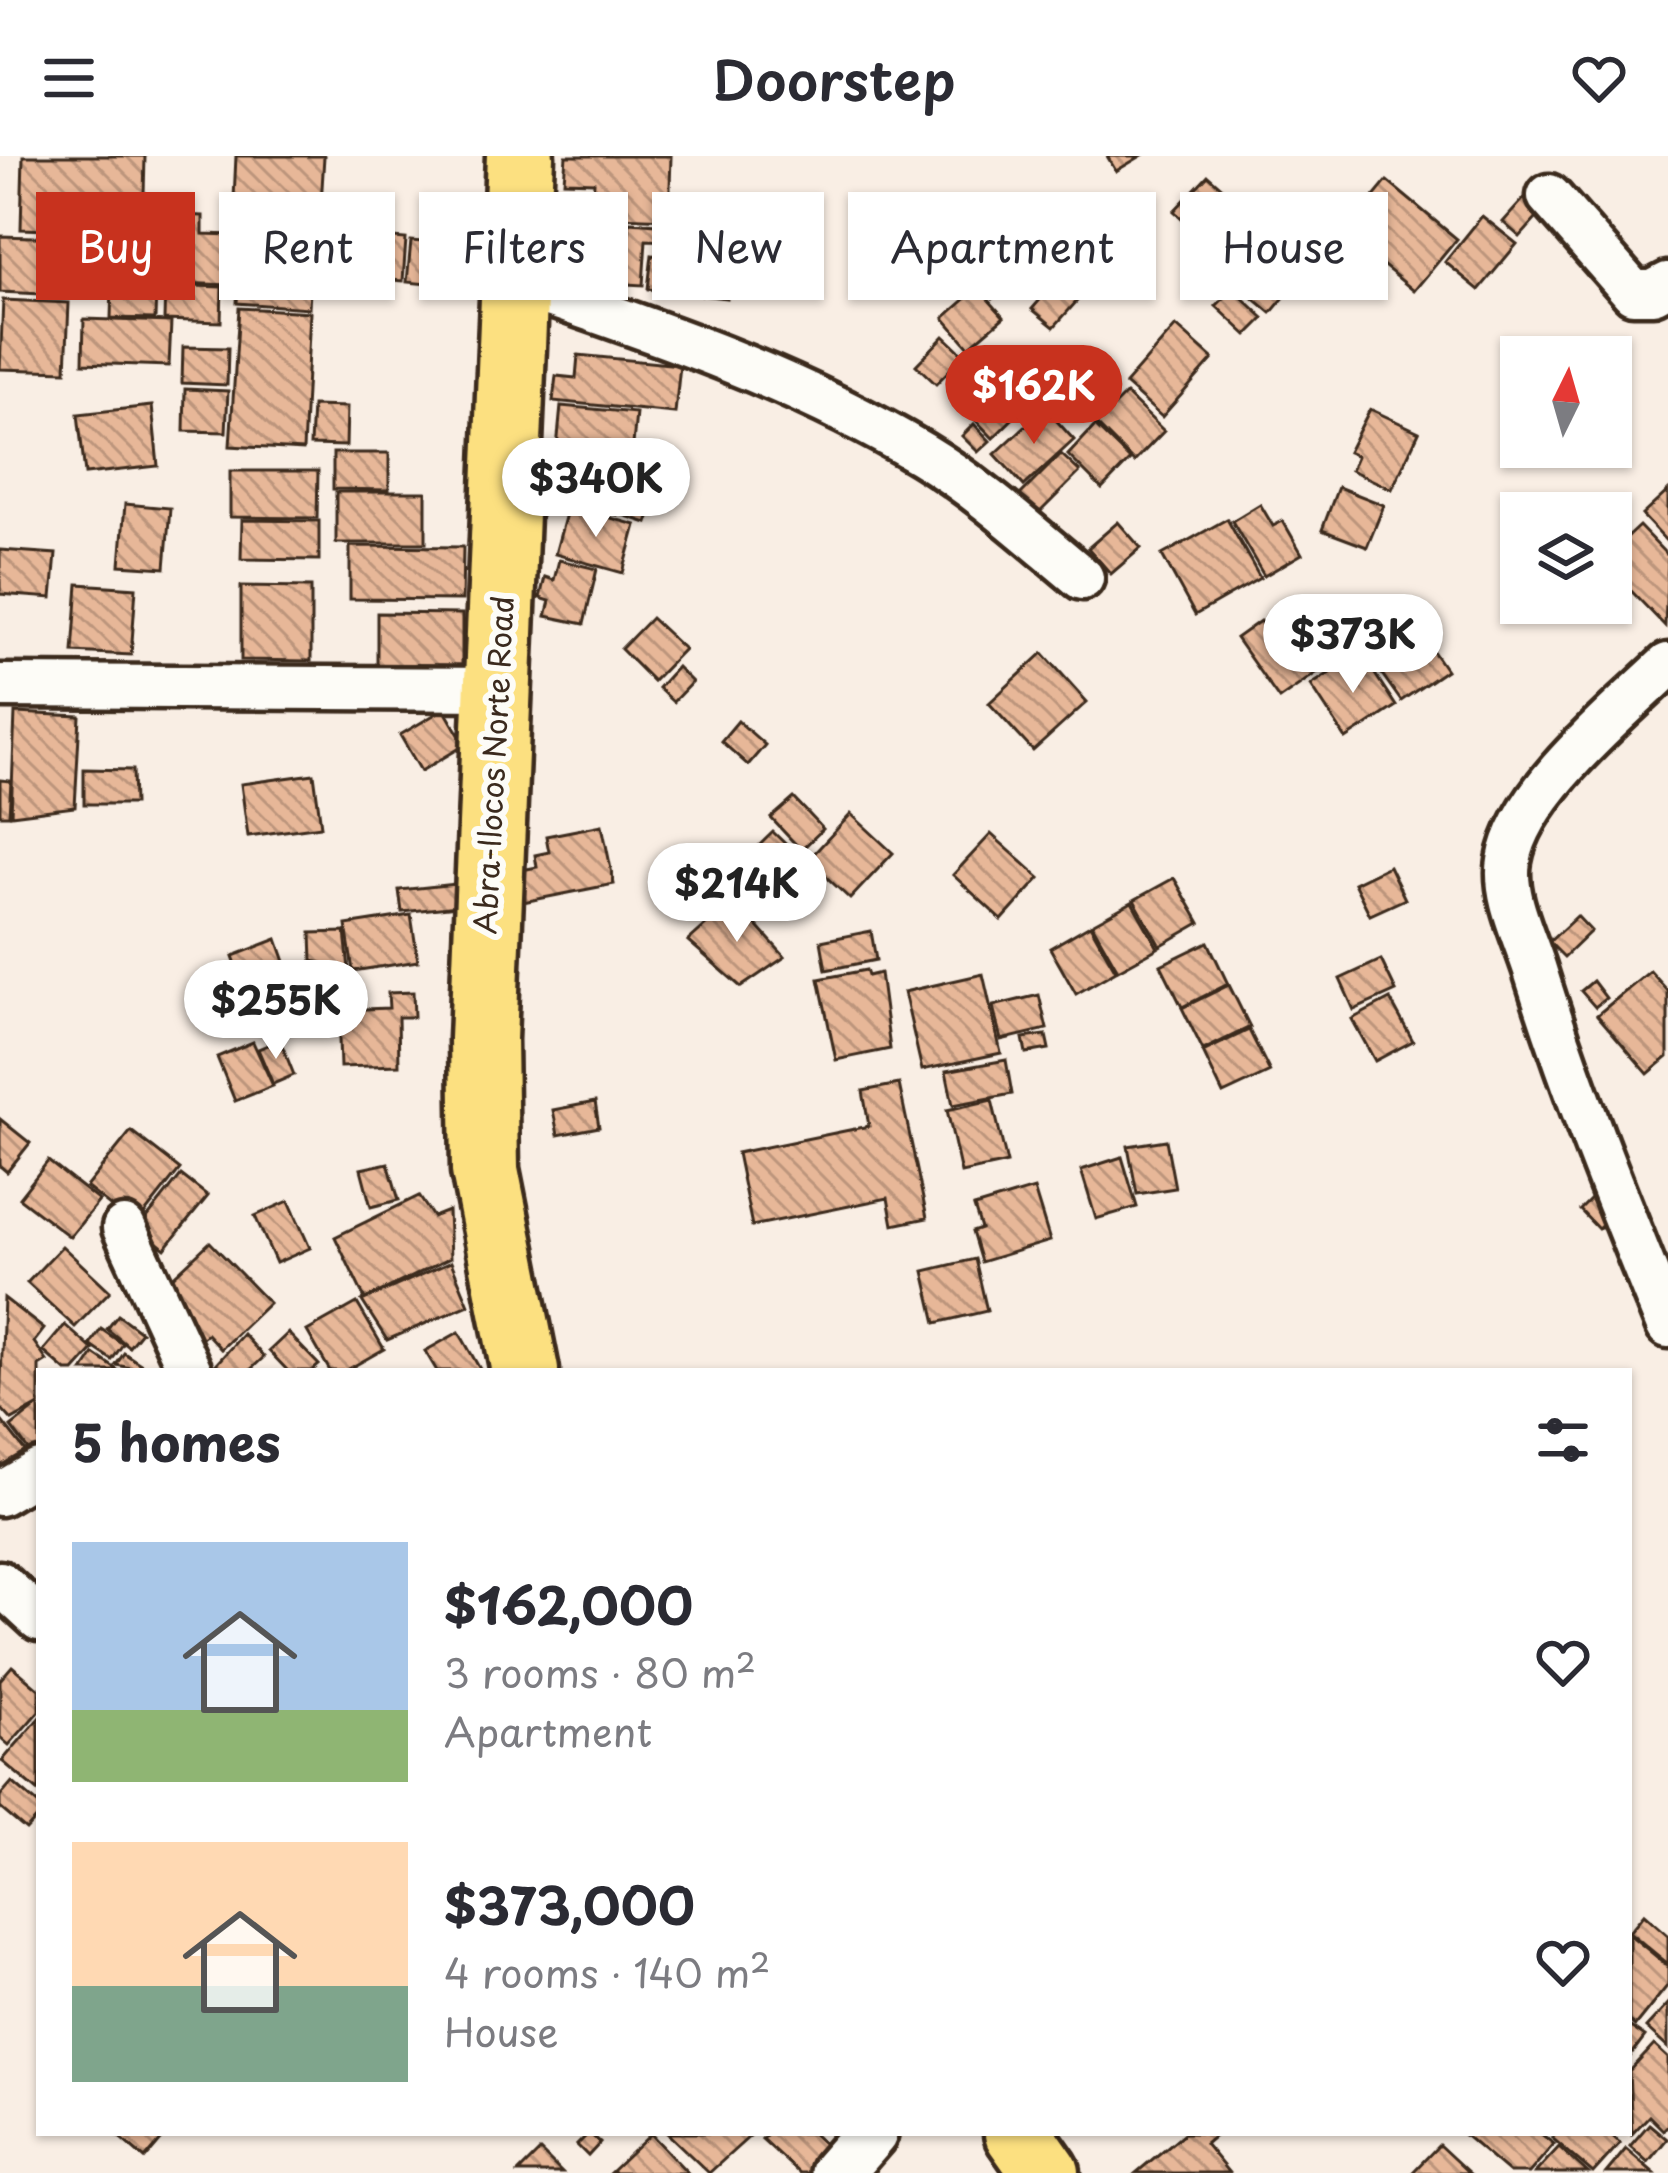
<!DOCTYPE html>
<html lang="en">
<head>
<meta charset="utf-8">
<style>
  :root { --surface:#fff; --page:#f2f2f3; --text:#2b2b33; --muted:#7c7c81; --accent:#c8321e }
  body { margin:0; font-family:"Playpen Sans",sans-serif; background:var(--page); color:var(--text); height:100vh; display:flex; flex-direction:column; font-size:45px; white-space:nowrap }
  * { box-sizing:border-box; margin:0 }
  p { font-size:39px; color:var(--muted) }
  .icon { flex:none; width:66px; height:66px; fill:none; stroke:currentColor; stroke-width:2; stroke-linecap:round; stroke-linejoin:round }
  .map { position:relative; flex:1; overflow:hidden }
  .drawer { position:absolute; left:36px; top:1212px; width:1596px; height:768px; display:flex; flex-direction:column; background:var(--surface); border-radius:0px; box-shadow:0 3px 9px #0004 }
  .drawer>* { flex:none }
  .banner { position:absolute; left:36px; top:36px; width:1596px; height:108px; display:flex; gap:24px }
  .needle { width:78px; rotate:5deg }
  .tools { position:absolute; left:1500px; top:180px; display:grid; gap:24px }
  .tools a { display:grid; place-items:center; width:132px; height:132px; border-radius:0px; background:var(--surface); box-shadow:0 3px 9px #0004; font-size:60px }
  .price { position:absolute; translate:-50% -102px; padding:0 27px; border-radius:42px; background:#fff; color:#222; font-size:39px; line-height:78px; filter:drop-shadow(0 3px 6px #0008) }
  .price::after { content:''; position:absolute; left:50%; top:72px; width:36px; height:27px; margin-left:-18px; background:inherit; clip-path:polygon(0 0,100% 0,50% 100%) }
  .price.current { background:var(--accent); color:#fff }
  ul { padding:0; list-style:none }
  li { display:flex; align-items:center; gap:36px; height:300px; padding:0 36px }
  li span { display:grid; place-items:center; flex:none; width:336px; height:240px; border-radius:0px; color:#555 }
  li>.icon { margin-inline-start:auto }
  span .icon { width:144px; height:144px; fill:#fffc; stroke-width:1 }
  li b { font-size:51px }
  h2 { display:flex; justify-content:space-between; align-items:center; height:144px; padding:0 36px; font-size:51px }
  .pill { padding:0 42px; border-radius:0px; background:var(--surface); box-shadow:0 3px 9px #0004; font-size:42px; line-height:108px }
  .pill.current { background:var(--accent); color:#fff }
  header { display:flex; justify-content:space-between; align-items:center; height:156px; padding:0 36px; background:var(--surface); font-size:54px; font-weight:600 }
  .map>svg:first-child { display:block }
  .building { fill:url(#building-back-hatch); stroke:#3b2a1e; stroke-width:3 }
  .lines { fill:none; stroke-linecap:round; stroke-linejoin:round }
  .minor-casing { stroke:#3b2a1e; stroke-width:51 }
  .tertiary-casing { stroke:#3b2a1e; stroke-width:60 }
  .primary-casing { stroke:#3b2a1e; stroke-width:75 }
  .minor { stroke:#fdfcf7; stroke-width:42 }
  .tertiary { stroke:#fdfcf7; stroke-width:51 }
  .primary { stroke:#fce080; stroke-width:66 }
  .labels { text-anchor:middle; stroke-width:12; stroke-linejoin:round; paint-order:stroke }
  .street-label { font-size:30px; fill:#3b2a1e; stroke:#fdfcf7 }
</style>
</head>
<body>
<header><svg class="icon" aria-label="menu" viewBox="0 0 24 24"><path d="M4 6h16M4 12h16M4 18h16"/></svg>Doorstep<svg class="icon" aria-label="heart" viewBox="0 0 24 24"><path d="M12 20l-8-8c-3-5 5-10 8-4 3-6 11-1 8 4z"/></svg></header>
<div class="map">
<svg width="1668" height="2017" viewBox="0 0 1668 2017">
  <defs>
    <pattern id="building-back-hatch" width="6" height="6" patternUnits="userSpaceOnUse" patternTransform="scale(3)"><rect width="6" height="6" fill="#e7b798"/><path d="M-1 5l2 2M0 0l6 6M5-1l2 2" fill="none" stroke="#bc957b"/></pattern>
  </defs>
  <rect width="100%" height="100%" fill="#f9eee4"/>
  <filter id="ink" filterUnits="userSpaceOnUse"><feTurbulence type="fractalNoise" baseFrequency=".00833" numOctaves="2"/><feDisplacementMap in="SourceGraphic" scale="24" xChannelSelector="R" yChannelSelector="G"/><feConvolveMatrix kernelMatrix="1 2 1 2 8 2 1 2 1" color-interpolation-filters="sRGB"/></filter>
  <g filter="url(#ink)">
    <g class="building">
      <path d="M 23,0 L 145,0 L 143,77 L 21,73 Z"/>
      <path d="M 236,0 L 324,0 L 321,48 L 234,43 Z"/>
      <path d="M 566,0 L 671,0 L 669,63 L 592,60 L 594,26 L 564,25 Z"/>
      <path d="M 1107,0 L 1141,0 L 1116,15 Z"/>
      <path d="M 1208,19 L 1234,42 L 1200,79 L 1174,55 Z"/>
      <path d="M 1387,25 L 1457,83 L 1414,135 L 1344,77 Z"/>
      <path d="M 1528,38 L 1545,53 L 1520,81 L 1503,66 Z"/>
      <path d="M 1234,44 L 1274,78 L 1264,89 L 1276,100 L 1249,131 L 1236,120 L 1224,134 L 1185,100 Z"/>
      <path d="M 994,53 L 1014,78 L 969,111 L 950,86 Z"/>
      <path d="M 151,58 L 203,60 L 203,78 L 234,79 L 232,129 L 149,126 Z"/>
      <path d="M 1482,60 L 1517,88 L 1479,134 L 1445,106 Z"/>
      <path d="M 242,62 L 314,66 L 309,152 L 237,147 Z"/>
      <path d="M 629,66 L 671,69 L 669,85 L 646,84 L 643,129 L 592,126 L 596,74 L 629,76 Z"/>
      <path d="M 357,79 L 406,83 L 403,125 L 353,121 Z"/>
      <path d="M 0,80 L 66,82 L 64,139 L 0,136 Z"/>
      <path d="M 411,85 L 480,91 L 477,133 L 407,126 Z"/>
      <path d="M 1047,88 L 1066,106 L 1038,138 L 1018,120 Z"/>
      <path d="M 652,99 L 731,108 L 727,142 L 648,133 Z"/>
      <path d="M 997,100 L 1017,121 L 993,143 L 973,121 Z"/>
      <path d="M 1071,108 L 1093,127 L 1054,171 L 1032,153 Z"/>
      <path d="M 1277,109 L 1297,126 L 1271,157 L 1251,140 Z"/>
      <path d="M 165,129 L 222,131 L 221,166 L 164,164 Z"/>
      <path d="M 112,130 L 156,132 L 155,163 L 111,162 Z"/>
      <path d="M 978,132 L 1004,161 L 969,191 L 944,162 Z"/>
      <path d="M 1233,133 L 1264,162 L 1247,179 L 1216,150 Z"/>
      <path d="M 3,144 L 69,147 L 66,215 L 0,213 Z"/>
      <path d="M 239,152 L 310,156 L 303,294 L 230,290 Z"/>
      <path d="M 84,163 L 171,166 L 169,210 L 83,207 Z"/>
      <path d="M 1176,170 L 1213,203 L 1162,261 L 1125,228 Z"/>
      <path d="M 944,180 L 964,199 L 936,228 L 916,209 Z"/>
      <path d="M 183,191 L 228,192 L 227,229 L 182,227 Z"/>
      <path d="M 1028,192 L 1056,220 L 993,282 L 965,253 Z"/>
      <path d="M 578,199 L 680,209 L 675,257 L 553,245 L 556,220 L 576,222 Z"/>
      <path d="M 185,233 L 228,235 L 226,276 L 184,275 Z"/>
      <path d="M 1126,238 L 1164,275 L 1134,306 L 1096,268 Z"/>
      <path d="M 152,250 L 158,310 L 85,318 L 78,258 Z"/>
      <path d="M 312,250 L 347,251 L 346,290 L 310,289 Z"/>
      <path d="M 561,250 L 636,257 L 630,320 L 555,313 Z"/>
      <path d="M 1045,252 L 1074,284 L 1024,330 L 995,298 Z"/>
      <path d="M 1370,253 L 1419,276 L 1392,333 L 1351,314 L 1357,300 L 1348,296 Z"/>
      <path d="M 974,268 L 990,285 L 978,296 L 962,280 Z"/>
      <path d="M 1095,270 L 1130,304 L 1102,333 L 1068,299 Z"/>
      <path d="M 644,292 L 680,305 L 668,337 L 632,323 Z"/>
      <path d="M 333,297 L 389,297 L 389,334 L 333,333 Z"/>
      <path d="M 1061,298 L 1080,316 L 1035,361 L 1016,343 Z"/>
      <path d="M 230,315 L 318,315 L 317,362 L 230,361 Z"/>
      <path d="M 579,317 L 624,328 L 617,359 L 571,348 Z"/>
      <path d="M 633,330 L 657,338 L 647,367 L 623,359 Z"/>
      <path d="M 1338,331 L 1384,349 L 1367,391 L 1322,374 Z"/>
      <path d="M 1668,335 L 1668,387 L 1642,359 Z"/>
      <rect x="336" y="336" width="90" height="51"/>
      <path d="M 125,348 L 170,352 L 165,412 L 120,409 Z"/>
      <path d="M 1260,348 L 1273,370 L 1283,365 L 1302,398 L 1264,420 L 1232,365 Z"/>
      <path d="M 568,350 L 636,369 L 623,417 L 555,398 Z"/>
      <path d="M 1227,363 L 1260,422 L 1195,459 L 1162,399 Z"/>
      <path d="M 242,364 L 319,365 L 319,404 L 241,403 Z"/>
      <path d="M 1118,366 L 1141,392 L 1111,418 L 1088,392 Z"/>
      <path d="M 1639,370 L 1668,400 L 1665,470 L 1611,414 L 1611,396 Z"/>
      <path d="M 350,390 L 463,391 L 462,444 L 350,443 Z"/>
      <path d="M 0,394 L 56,398 L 52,442 L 0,438 Z"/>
      <path d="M 559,404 L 597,413 L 584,468 L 546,460 L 550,445 L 540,442 L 545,421 L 554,424 Z"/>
      <path d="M 78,428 L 136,432 L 131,499 L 73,496 Z"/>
      <path d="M 241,430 L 311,431 L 311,505 L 241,504 Z"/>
      <path d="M 1294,453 L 1332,506 L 1279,543 L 1236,482 L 1260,465 L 1266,472 Z"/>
      <path d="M 377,457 L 462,458 L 462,522 L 377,522 Z"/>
      <path d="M 651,462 L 684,493 L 653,525 L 621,493 Z"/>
      <path d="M 1413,466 L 1446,514 L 1401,545 L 1367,497 Z"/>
      <path d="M 1043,497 L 1087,546 L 1033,595 L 989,547 Z"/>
      <path d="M 1361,497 L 1396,550 L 1346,583 L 1311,529 Z"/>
      <path d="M 677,511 L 692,526 L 673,546 L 658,532 Z"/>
      <path d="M 444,553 L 465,589 L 421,615 L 400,579 Z"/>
      <path d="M 15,557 L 80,560 L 75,651 L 11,659 Z"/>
      <path d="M 738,565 L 765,589 L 748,609 L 721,585 Z"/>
      <path d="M 84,613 L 133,614 L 134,648 L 84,648 Z"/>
      <path d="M 314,618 L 321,670 L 248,680 L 241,628 Z"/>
      <path d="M 0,624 L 11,625 L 9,659 L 0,659 Z"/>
      <path d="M 794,642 L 823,673 L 801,694 L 771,662 Z"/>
      <path d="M 851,658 L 893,697 L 850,743 L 808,704 Z"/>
      <path d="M 602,669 L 614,728 L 518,747 L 512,716 L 537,711 L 535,699 L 549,696 L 546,680 Z"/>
      <path d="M 773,676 L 801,703 L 760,743 L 733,715 Z"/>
      <path d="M 991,678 L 1040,722 L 1002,764 L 953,719 Z"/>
      <path d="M 1389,710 L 1405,743 L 1370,759 L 1354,727 Z"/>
      <path d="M 1174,722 L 1200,767 L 1160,790 L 1134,744 Z"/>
      <path d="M 456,728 L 458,750 L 402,756 L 399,734 Z"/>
      <path d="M 734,744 L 785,801 L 741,831 L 688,785 Z"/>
      <path d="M 1132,746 L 1158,792 L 1118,814 L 1092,768 Z"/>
      <path d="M 411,759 L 418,805 L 353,815 L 346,769 Z"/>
      <path d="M 1577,760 L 1591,775 L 1564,801 L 1549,786 Z"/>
      <path d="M 1090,769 L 1116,815 L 1076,838 L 1050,792 Z"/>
      <path d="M 871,775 L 876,804 L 826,814 L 821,785 Z"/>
      <path d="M 345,776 L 349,813 L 312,805 L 311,777 Z"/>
      <path d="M 277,783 L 289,817 L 245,833 L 233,800 Z"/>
      <path d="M 1208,786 L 1228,828 L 1182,851 L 1161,809 Z"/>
      <path d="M 1381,804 L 1396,835 L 1354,854 L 1340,823 Z"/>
      <path d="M 866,814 L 868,820 L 880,817 L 890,893 L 836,904 L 819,823 Z"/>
      <path d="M 1650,815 L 1668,835 L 1668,901 L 1648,918 L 1597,859 Z"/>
      <path d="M 983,818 L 1001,897 L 922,914 L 904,836 Z"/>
      <path d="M 277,824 L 290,861 L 254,874 L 241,837 Z"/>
      <path d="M 1593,825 L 1606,842 L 1595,851 L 1581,835 Z"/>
      <path d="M 1229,829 L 1250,871 L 1203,894 L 1182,852 Z"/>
      <path d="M 336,833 L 337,852 L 311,854 L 310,836 Z"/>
      <path d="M 413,836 L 414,861 L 398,861 L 399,909 L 340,911 L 338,854 L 389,852 L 388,837 Z"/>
      <path d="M 1039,839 L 1047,873 L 1001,884 L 993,850 Z"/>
      <path d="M 1390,843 L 1413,885 L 1375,905 L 1352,863 Z"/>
      <path d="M 1249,874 L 1270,916 L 1223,938 L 1203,896 Z"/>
      <path d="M 1046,879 L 1049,893 L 1026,897 L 1023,882 Z"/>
      <path d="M 280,884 L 294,919 L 273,928 L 258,893 Z"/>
      <path d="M 253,886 L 273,930 L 235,945 L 217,901 Z"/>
      <path d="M 1006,904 L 1012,938 L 953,949 L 946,915 Z"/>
      <path d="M 899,928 L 927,1062 L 893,1069 L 888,1042 L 752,1070 L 737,997 L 869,970 L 863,935 Z"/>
      <path d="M 992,944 L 1007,1007 L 961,1017 L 947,954 Z"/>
      <path d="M 595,946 L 599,971 L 558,979 L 553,954 Z"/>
      <path d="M 0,963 L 30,987 L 7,1016 L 0,1010 Z"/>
      <path d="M 131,975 L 180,1013 L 135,1070 L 86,1031 Z"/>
      <path d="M 1166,984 L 1175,1032 L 1137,1038 L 1128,990 Z"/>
      <path d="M 1122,1001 L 1137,1051 L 1096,1063 L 1081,1014 Z"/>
      <path d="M 48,1005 L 99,1045 L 70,1081 L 19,1042 Z"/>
      <path d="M 388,1007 L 399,1044 L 371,1051 L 361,1013 Z"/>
      <path d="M 181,1019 L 208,1040 L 165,1093 L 139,1072 Z"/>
      <path d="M 1034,1033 L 1050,1085 L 981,1106 L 972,1076 L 981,1073 L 974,1051 Z"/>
      <path d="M 1599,1035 L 1617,1055 L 1598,1073 L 1580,1054 Z"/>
      <path d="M 419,1040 L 433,1061 L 448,1055 L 450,1102 L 365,1143 L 335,1081 Z"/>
      <path d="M 289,1045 L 310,1092 L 276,1107 L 255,1060 Z"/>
      <path d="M 210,1086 L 269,1147 L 221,1193 L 207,1178 L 196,1187 L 162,1131 Z"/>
      <path d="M 62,1090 L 110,1135 L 75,1171 L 27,1127 Z"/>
      <path d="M 975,1103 L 987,1155 L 936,1167 L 924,1115 Z"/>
      <path d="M 451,1106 L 469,1149 L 387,1184 L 362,1145 Z"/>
      <path d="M 4,1142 L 44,1173 L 34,1186 L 47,1205 L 39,1210 L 39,1249 L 12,1264 L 0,1251 Z"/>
      <path d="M 357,1147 L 384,1193 L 345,1215 L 330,1215 L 307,1175 Z"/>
      <path d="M 118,1159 L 141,1176 L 129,1191 L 107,1173 Z"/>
      <path d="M 65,1169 L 93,1194 L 74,1215 L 66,1215 L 43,1195 Z"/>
      <path d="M 101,1173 L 123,1188 L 112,1204 L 90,1189 Z"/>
      <path d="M 459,1176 L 481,1215 L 437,1215 L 425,1195 Z"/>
      <path d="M 288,1177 L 319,1209 L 312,1215 L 288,1215 L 269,1195 Z"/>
      <path d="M 243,1178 L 264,1201 L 249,1215 L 210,1215 Z"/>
      <path d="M 124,1197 L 148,1213 L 147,1215 L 116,1209 Z"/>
      <path d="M 94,1198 L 119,1215 L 83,1215 Z"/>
      <path d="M 39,1249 L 39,1294 L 32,1299 L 11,1271 Z"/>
      <path d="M 0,1263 L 26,1296 L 0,1317 Z"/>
      <path d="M 12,1510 L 39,1533 L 39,1555 L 9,1589 L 0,1581 L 0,1524 Z"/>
      <path d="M 39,1562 L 39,1636 L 2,1605 Z"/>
      <path d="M 12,1626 L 39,1649 L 39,1660 L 26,1674 L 0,1652 L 0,1640 Z"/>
      <path d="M 1644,1758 L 1668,1779 L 1668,1808 L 1629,1776 Z"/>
      <path d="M 1629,1778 L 1668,1810 L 1668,1829 L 1635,1870 L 1629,1865 Z"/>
      <path d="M 1668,1848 L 1668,1892 L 1646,1872 Z"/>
      <path d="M 1629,1870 L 1645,1881 L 1629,1902 Z"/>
      <path d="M 1654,1889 L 1668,1902 L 1668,1969 L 1663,1974 L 1649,1960 L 1632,1978 L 1629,1916 Z"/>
      <path d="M 1649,1968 L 1667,1983 L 1648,2006 L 1630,1990 Z"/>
      <path d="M 115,1977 L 167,1977 L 145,2003 Z"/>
      <path d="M 589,1977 L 600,1987 L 588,2000 L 577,1989 Z"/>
      <path d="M 667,1977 L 747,1977 L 750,1980 L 709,2017 Z"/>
      <path d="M 768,1977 L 812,1977 L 838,2001 L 823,2017 L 799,2017 L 762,1983 Z"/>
      <path d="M 1184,1977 L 1218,1977 L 1205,1988 L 1229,2017 L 1136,2017 Z"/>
      <path d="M 1462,1977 L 1540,1977 L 1554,1988 L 1529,2017 L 1509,2017 Z"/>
      <path d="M 1557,1977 L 1609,1977 L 1620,1987 L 1593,2017 L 1552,1982 Z"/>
      <path d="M 651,1978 L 688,2017 L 610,2017 Z"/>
      <path d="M 1439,1989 L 1469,2017 L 1412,2017 Z"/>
      <path d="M 1559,1991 L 1588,2017 L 1535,2017 Z"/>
      <path d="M 1626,1993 L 1654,2017 L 1606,2017 Z"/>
      <path d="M 540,1995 L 562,2017 L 518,2017 Z"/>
    </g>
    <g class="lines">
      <g class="minor-casing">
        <g id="minor">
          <path d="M 1549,40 L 1633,136 L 1653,136 L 1668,128"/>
          <path d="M 514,127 C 653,174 795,222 922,298 C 980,333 1030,379 1082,422"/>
          <path d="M 1668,509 C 1619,556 1520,636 1509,705 C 1503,738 1524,780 1534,811 C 1572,934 1620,1051 1668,1170"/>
          <path d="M 0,530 L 499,533"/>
          <path d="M 124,1072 L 190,1215"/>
          <path d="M 0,1338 L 39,1315"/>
          <path d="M 0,1427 L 39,1463"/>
        </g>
      </g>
      <g class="tertiary-casing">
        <path id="tertiary" d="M 836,2017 L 871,1977"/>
      </g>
      <g class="primary-casing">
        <g id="primary">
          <path d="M 520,0 L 483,883 L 485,1014 L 525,1215"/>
          <path d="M 1018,1977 L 1046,2017"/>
        </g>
      </g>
      <use href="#minor" class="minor"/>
      <use href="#tertiary" class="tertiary"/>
      <use href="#primary" class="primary"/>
    </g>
  </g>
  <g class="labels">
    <g class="street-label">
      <text transform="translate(495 609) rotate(-87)" y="10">Abra-Ilocos Norte Road</text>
    </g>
  </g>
</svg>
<div class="tools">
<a><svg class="needle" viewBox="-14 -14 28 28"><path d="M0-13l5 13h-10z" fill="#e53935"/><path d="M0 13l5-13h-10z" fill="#7c7c81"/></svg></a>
<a><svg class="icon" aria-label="layers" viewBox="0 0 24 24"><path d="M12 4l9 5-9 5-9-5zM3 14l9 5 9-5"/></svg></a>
</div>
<b class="price current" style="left:1034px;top:291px">$162K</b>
<b class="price" style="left:596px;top:384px">$340K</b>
<b class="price" style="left:1353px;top:540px">$373K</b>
<b class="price" style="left:737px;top:789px">$214K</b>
<b class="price" style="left:276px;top:906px">$255K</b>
<div class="banner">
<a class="pill current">Buy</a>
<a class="pill">Rent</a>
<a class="pill">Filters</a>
<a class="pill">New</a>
<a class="pill">Apartment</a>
<a class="pill">House</a>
</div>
<section class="drawer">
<h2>5 homes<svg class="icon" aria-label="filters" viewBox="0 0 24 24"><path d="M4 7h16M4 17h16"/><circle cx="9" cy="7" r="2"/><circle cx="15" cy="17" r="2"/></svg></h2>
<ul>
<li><span style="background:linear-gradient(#a9c7e8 70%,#8fb573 0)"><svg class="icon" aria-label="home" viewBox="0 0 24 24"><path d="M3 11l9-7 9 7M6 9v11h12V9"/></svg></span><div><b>$162,000</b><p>3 rooms · 80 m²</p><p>Apartment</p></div><svg class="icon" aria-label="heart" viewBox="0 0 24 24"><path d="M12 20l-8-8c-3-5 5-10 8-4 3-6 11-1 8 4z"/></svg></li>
<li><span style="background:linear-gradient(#ffd9b3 60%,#7fa58c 0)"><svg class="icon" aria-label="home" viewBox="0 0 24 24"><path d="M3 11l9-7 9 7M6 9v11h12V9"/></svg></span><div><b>$373,000</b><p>4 rooms · 140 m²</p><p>House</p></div><svg class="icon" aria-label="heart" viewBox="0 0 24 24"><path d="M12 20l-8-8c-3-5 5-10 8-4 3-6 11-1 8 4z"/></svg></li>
</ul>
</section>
</div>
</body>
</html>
